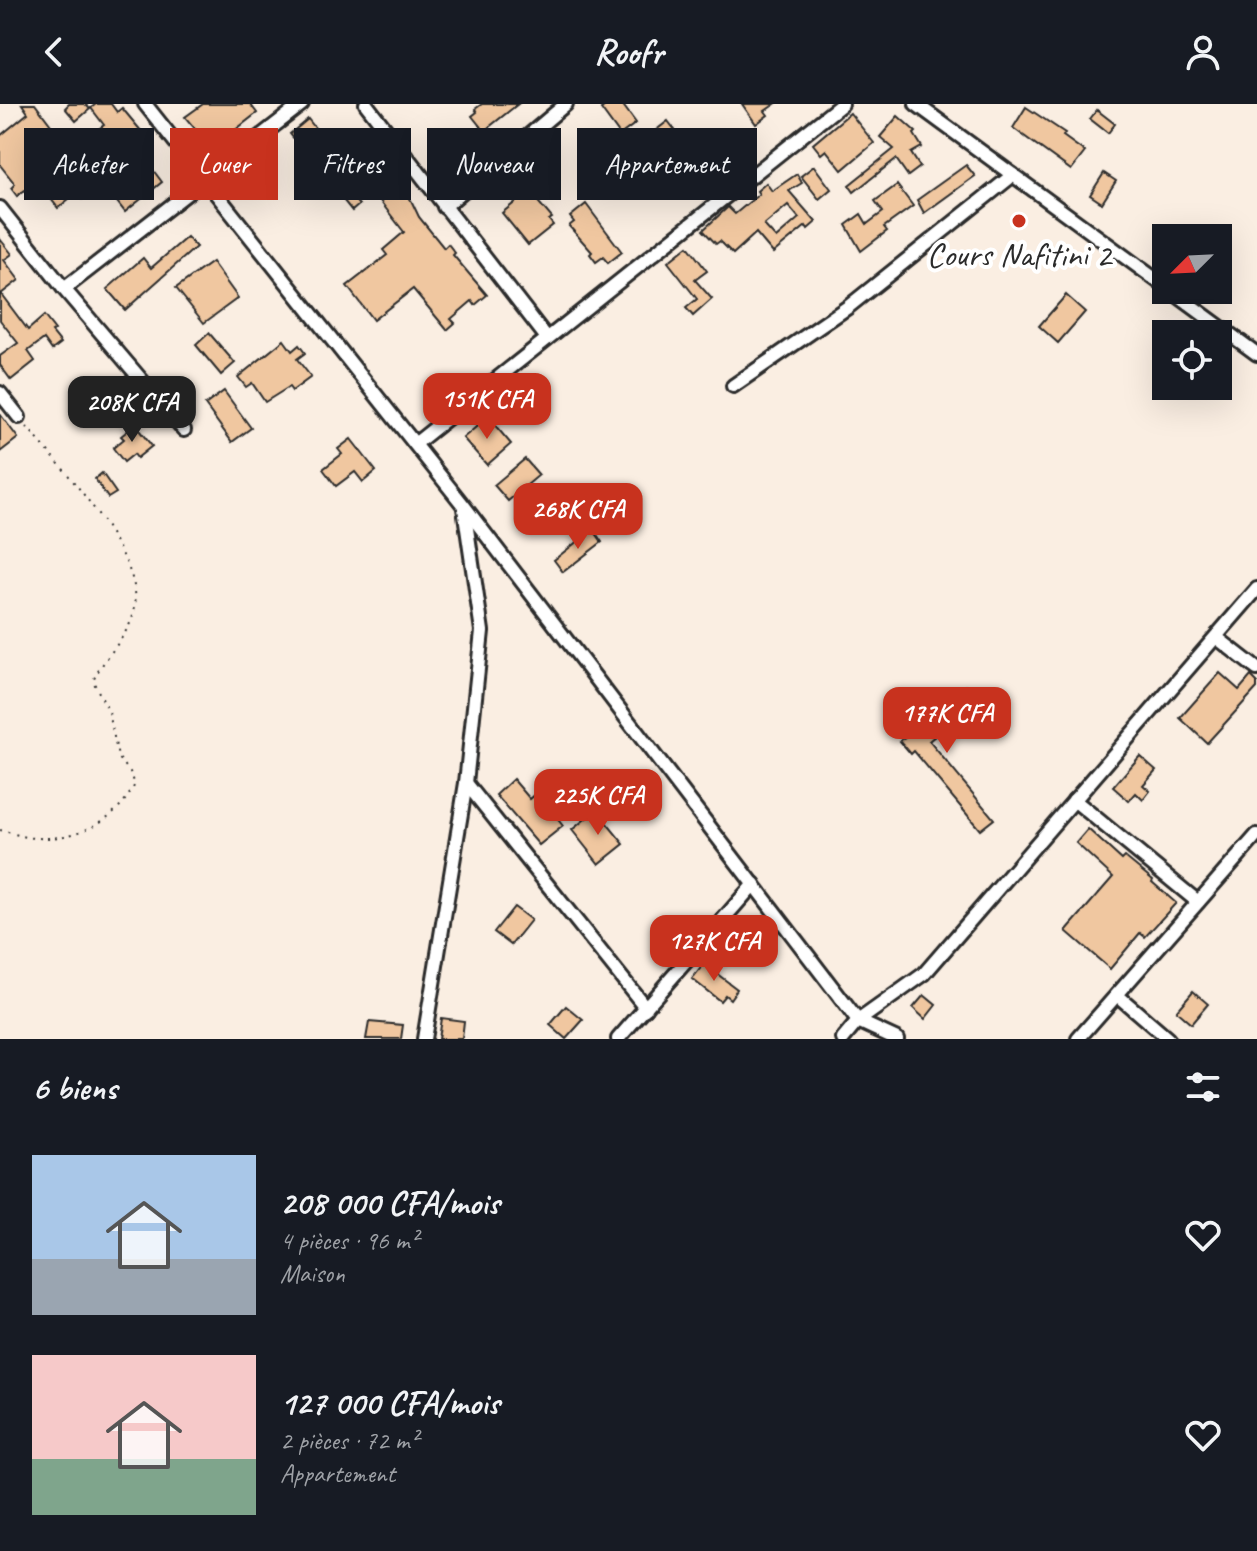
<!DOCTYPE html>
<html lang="fr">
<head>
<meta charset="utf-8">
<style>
  :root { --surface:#171b24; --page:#242831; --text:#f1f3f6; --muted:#9ea1a6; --accent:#c8321e }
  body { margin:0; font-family:Caveat,sans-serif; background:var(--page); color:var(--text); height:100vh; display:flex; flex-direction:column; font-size:30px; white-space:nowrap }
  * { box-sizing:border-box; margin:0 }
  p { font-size:26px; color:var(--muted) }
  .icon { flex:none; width:44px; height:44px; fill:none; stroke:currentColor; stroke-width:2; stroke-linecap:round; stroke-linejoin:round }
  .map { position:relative; height:935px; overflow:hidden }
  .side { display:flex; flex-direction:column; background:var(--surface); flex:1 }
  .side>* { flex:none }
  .banner { position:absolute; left:24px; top:24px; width:800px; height:72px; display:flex; gap:16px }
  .needle { width:52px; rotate:246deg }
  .buttons { position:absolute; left:1152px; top:120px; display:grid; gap:16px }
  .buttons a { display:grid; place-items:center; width:80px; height:80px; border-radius:0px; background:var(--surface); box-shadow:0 8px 32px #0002; font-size:40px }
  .price { position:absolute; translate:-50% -68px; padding:0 18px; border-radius:16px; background:var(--accent); color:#fff; font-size:26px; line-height:52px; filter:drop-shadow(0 2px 4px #0008) }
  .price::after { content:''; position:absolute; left:50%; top:48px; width:24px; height:18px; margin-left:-12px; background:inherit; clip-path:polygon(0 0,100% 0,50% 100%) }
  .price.selected { background:#222; color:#fff }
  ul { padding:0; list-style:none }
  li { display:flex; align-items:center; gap:24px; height:200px; padding:0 32px }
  li span { display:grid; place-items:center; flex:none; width:224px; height:160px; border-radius:0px; color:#555 }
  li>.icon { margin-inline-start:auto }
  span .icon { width:96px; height:96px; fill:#fffc; stroke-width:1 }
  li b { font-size:34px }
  h2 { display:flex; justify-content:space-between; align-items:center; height:96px; padding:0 32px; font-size:34px }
  .tag { padding:0 28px; border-radius:0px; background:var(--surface); box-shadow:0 8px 32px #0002; font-size:28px; line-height:72px }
  .tag.selected { background:var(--accent); color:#fff }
  header { display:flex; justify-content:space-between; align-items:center; height:104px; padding:0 32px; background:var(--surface); font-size:36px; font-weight:700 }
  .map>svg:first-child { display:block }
  .building { fill:#f0c7a0; stroke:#2b2b2b; stroke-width:2; fill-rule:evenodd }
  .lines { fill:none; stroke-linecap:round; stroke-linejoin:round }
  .street-casing { stroke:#2b2b2b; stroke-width:18 }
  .path { stroke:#2b2b2b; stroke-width:2; stroke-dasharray:2 6; stroke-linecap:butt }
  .street { stroke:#fff; stroke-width:12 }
  .poi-dot { fill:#c8321e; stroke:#fff; stroke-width:3 }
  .labels { text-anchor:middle; stroke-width:8; stroke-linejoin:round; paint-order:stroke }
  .poi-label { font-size:34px; fill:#2b2b2b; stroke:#fff }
</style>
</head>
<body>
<header><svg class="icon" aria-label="back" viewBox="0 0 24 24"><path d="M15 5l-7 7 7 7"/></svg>Roofr<svg class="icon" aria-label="person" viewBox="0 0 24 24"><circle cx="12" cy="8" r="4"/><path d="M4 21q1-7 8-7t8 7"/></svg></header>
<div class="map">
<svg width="1257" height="935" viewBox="0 0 1257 935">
  <rect width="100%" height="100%" fill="#faeee2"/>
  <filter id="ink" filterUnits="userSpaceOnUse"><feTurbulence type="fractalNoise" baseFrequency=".0125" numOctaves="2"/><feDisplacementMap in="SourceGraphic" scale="16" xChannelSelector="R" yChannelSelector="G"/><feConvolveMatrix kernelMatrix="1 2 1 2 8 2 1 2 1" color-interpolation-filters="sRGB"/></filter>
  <g filter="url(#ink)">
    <g class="building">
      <path d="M 22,0 L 35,0 L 63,37 L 45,50 L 58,66 L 68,57 L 90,87 L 82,95 L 76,89 L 58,104 L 37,77 L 17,92 L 11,84 L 15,80 L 0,61 L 0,32 L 28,9 Z"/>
      <path d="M 69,0 L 85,0 L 90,5 L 76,17 L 65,4 Z"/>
      <path d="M 96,0 L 111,0 L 117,8 L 122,4 L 147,34 L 145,36 L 153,47 L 144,54 L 162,78 L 125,108 L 114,94 L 118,90 L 111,81 L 124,70 L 93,29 L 104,21 L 91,4 Z"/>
      <path d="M 203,0 L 250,0 L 257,9 L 220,38 L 226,45 L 218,52 L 185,13 Z"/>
      <path d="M 482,0 L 518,0 L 484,27 L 472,12 L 477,8 L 475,5 Z"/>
      <path d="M 608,0 L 622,0 L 636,19 L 620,31 L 601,5 Z"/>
      <path d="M 742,0 L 775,0 L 765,7 L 768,11 L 756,20 Z"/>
      <path d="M 1026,3 L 1065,29 L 1063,32 L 1085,48 L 1071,66 L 1013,24 Z"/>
      <path d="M 1097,6 L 1115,20 L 1108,29 L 1090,15 Z"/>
      <path d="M 850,9 L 874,39 L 842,66 L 826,46 L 821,50 L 813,40 Z"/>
      <path d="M 898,12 L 916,28 L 914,30 L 922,43 L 911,49 L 920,63 L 908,72 L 896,55 L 854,88 L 849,81 L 894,45 L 880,33 Z"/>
      <path d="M 308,15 L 324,35 L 329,31 L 346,49 L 358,39 L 374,58 L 360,70 L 356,66 L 340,79 L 359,101 L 352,107 L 290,30 Z"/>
      <path d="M 668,17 L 675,26 L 653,43 L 646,34 Z"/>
      <path d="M 966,61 L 975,72 L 924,109 L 917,96 Z"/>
      <path d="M 814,62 L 831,85 L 819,95 L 801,72 Z"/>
      <path d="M 1104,69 L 1116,77 L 1102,99 L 1090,91 Z"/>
      <path d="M 797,70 L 802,79 L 789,87 L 816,118 L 808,125 L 806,122 L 773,149 L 756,129 L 733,150 L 720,137 L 716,140 L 703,126 L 728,103 L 735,110 L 759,90 L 757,87 L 766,79 L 772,87 ZM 788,101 L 799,114 L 776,134 L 764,121 Z"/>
      <path d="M 511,73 L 520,83 L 523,80 L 552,114 L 549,116 L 553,121 L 528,141 L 502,109 L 518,96 L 504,79 Z"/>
      <path d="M 897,81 L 913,102 L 884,123 L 887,127 L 861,147 L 846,121 L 861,110 L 867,120 L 883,108 L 875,97 Z"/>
      <path d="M 395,85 L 399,93 L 405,89 L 411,96 L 419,113 L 444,144 L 448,140 L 455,149 L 453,151 L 487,191 L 475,201 L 472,197 L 451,215 L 455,219 L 447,226 L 413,185 L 373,216 L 347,182 L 387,151 L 383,146 L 404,128 L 380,97 Z"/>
      <path d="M 586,100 L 622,148 L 608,159 L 603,153 L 596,158 L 590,150 L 592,148 L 569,122 L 574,118 L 570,113 Z"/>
      <path d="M 187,133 L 196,143 L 125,206 L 107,185 L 143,154 L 151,164 Z"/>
      <path d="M 0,135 L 12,150 L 4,156 L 19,176 L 1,190 L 28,226 L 44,212 L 55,226 L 52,228 L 61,239 L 52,246 L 44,235 L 28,247 L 35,257 L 11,276 L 0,261 L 0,252 L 18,239 L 0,216 Z"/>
      <path d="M 688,142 L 707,167 L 695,176 L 712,195 L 693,212 L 686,204 L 697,195 L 668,158 Z"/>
      <path d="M 212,158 L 238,194 L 204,219 L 176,184 Z"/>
      <path d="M 1066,191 L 1085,208 L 1058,239 L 1039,222 Z"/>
      <path d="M 209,229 L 235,259 L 221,271 L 196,241 Z"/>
      <path d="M 284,236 L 292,247 L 299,241 L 305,249 L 297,255 L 311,273 L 292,287 L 289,283 L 265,298 L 252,279 L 246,283 L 238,273 Z"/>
      <path d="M 224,287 L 251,324 L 232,338 L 205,301 Z"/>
      <path d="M 0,310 L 18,334 L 0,348 Z"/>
      <path d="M 488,313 L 511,340 L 487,361 L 463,334 Z"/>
      <path d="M 135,321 L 152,342 L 137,354 L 134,350 L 124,358 L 113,344 L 124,335 L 121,332 Z"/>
      <path d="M 351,335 L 376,367 L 363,378 L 355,368 L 336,382 L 323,365 L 342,350 L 338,345 Z"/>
      <path d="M 525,355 L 539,371 L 508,397 L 494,381 Z"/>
      <path d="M 102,369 L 116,389 L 108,394 L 95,375 Z"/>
      <path d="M 593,425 L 602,438 L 563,468 L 554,456 Z"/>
      <path d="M 1220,569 L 1239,586 L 1251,572 L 1257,578 L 1257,584 L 1207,639 L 1180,614 Z"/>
      <path d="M 966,582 L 978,596 L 929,637 L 994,715 L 980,726 L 914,647 L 911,650 L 900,637 Z"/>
      <path d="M 1140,652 L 1156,666 L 1143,681 L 1150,687 L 1143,696 L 1136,689 L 1129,697 L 1113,683 Z"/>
      <path d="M 513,675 L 530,695 L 537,689 L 563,722 L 539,741 L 496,691 Z"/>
      <path d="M 596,706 L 624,740 L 599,760 L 572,726 Z"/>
      <path d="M 1088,725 L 1122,756 L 1125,753 L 1153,776 L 1152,778 L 1176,799 L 1145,833 L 1140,829 L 1110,865 L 1066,827 L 1113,773 L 1076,739 Z"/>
      <path d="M 514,803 L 531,816 L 511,841 L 494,828 Z"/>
      <path d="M 704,860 L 737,885 L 730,895 L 725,891 L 720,897 L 692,875 Z"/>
      <path d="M 1193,887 L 1208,900 L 1191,920 L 1176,907 Z"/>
      <path d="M 924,891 L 936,901 L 925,915 L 913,904 Z"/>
      <path d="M 566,902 L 583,916 L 566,935 L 550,921 Z"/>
      <path d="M 441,914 L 464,917 L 462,935 L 438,935 Z"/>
      <path d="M 369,918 L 403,921 L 401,935 L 366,935 Z"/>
    </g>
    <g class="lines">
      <g class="street-casing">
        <g id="street">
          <path d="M 145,0 L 464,402 L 858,917 L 897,935"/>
          <path d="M 366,0 L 547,234"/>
          <path d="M 916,0 L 1166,183"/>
          <path d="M 444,103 L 566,0"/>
          <path d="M 0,104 L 64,185 L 184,326"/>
          <path d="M 64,185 L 302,0"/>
          <path d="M 1170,186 L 1257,250"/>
          <path d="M 733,282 L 848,203 L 1013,71"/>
          <path d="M 0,289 L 19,313"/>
          <path d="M 415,340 L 842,0"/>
          <path d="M 1216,533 L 1257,565"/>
          <path d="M 466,679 L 646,904"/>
          <path d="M 1074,696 L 1198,798"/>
          <path d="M 1117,891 L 1168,935"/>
          <path d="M 424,935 L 466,679 L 482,527 L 464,404"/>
          <path d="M 618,935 L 754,780"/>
          <path d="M 843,935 L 858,917 L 924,870 L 1257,485"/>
          <path d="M 1078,935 L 1257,731"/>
        </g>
      </g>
      <path class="path" d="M 0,726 C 12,729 25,734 37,734 C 77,736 118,716 135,680 L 130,668 L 118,653 L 109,608 L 93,577 C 104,552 131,531 135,503 C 143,451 60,361 27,323"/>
      <use href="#street" class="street"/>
    </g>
  </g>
  <circle class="poi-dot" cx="1019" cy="117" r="8"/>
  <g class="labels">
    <g class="poi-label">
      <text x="1019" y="162">Cours Nafitini 2</text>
    </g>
  </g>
</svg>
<div class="buttons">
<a><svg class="needle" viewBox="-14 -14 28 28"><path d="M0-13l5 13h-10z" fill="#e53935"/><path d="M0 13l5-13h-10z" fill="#9ea1a6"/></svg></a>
<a><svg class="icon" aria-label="locate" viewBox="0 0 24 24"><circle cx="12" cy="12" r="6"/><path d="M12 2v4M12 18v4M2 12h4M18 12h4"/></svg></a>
</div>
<b class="price" style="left:487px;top:337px">151K CFA</b>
<b class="price selected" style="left:132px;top:340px">208K CFA</b>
<b class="price" style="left:578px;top:447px">268K CFA</b>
<b class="price" style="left:947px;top:651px">177K CFA</b>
<b class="price" style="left:598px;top:733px">225K CFA</b>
<b class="price" style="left:714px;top:879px">127K CFA</b>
<div class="banner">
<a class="tag">Acheter</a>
<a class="tag selected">Louer</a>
<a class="tag">Filtres</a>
<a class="tag">Nouveau</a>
<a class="tag">Appartement</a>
</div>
</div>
<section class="side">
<h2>6 biens<svg class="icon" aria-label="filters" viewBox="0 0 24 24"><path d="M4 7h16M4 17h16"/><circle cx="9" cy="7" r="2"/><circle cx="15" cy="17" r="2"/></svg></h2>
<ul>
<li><span style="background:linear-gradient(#a9c7e8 65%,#9aa5b1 0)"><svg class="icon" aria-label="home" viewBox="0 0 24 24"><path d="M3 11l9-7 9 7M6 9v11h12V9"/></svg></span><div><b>208 000 CFA/mois</b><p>4 pièces · 96 m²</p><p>Maison</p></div><svg class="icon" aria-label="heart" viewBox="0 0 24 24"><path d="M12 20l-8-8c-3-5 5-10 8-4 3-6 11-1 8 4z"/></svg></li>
<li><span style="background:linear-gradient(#f6c9c9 65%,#7fa58c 0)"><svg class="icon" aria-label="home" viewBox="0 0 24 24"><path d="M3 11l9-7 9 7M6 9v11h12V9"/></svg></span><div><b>127 000 CFA/mois</b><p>2 pièces · 72 m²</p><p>Appartement</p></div><svg class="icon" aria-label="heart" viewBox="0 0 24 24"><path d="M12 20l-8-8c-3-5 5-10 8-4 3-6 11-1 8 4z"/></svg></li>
</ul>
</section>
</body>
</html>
